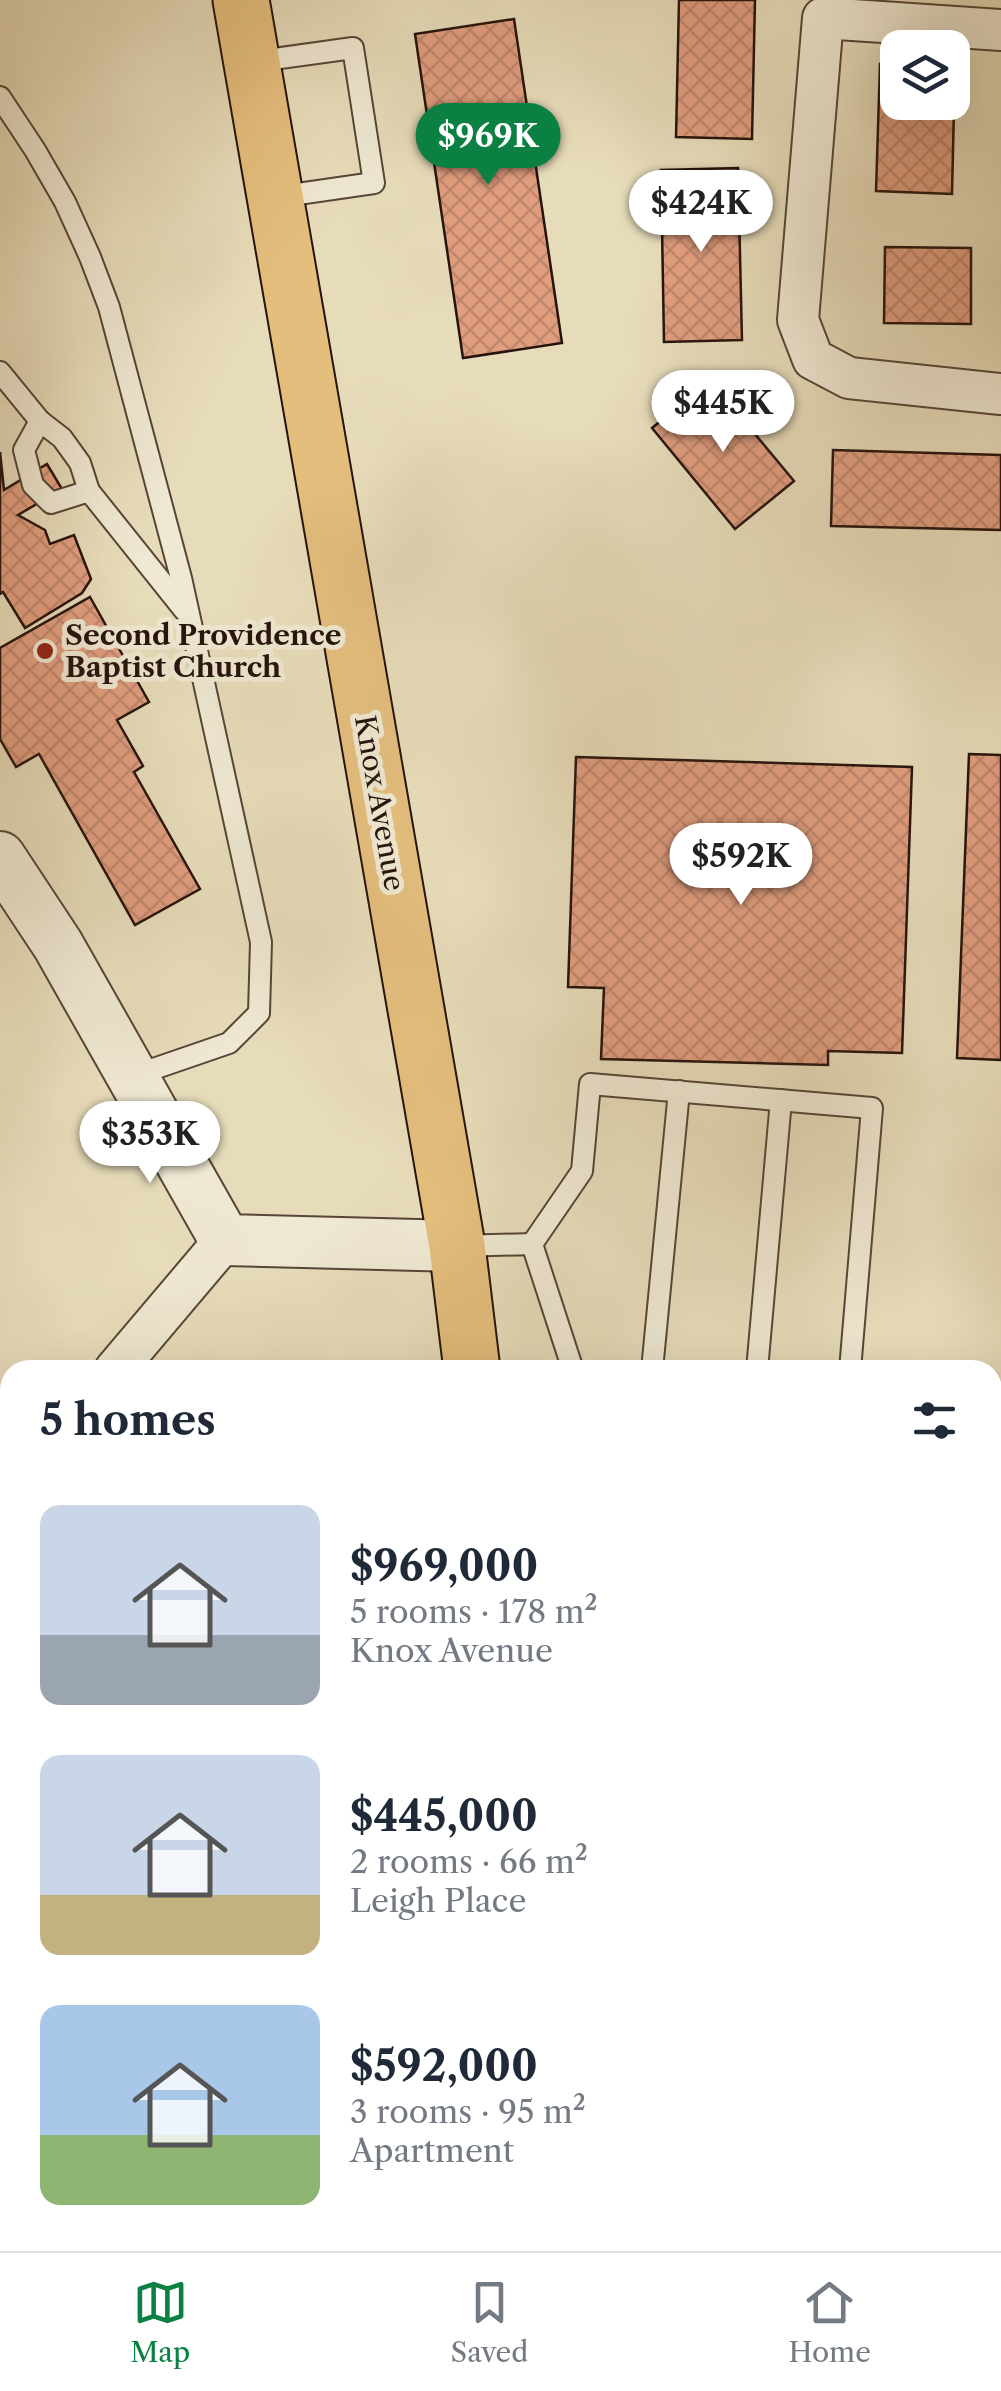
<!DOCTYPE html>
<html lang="en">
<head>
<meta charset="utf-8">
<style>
  :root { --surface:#fff; --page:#f2f2f3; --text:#1f2937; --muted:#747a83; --line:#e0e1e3; --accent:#0b8043 }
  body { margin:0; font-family:"Libre Caslon Text",serif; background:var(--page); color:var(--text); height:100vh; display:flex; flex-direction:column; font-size:38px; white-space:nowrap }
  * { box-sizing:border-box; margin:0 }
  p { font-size:32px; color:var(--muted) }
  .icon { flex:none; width:55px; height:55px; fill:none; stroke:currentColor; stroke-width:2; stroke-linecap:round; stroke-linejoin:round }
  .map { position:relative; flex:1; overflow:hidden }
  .details { position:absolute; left:0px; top:1360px; width:1002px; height:892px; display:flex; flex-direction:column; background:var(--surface); border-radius:30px 30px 0 0; box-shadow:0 10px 40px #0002 }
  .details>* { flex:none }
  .fabs { position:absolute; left:880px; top:30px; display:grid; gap:20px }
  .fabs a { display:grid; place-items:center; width:90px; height:90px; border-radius:20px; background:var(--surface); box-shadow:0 10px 40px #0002; font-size:50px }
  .price { position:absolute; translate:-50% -85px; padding:0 22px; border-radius:35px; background:#fff; color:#222; font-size:32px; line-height:65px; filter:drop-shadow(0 2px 5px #0008) }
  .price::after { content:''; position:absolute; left:50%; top:60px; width:30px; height:22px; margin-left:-15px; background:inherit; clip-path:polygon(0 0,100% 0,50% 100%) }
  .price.active { background:var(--accent); color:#fff }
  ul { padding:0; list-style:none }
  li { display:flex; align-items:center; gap:30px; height:250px; padding:0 40px }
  li span { display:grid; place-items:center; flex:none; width:280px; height:200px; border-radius:20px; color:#555 }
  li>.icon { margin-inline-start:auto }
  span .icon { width:120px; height:120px; fill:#fffc; stroke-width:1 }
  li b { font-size:42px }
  h2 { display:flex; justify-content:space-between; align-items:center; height:120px; padding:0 40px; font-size:42px }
  .menu { display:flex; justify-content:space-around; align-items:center; height:140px; border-top:2px solid var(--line); background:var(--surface); font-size:28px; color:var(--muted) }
  .menu a { display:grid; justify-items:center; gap:5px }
  .menu .active { color:var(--accent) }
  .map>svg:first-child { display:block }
  .building { fill:url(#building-cross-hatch); stroke:#26130c; stroke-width:2.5 }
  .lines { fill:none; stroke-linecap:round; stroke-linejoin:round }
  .service-casing { stroke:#564538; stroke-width:24 }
  .minor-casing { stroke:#564538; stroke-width:44 }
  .tertiary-casing { stroke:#564538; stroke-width:54 }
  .primary-casing { stroke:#26130c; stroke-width:59 }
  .service { stroke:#efe8d2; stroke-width:20 }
  .minor { stroke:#efe8d2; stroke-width:40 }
  .tertiary { stroke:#efe8d2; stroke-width:50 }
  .primary { stroke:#e4be7d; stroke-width:55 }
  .poi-dot { fill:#8f2418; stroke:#efe8d2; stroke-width:4 }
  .labels { text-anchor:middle; stroke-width:10; stroke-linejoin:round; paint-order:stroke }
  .poi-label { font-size:28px; font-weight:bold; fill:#26130c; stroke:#efe8d2; text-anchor:start }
  .street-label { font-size:28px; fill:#26130c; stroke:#efe8d2 }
</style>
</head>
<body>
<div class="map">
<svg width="1001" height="2251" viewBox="0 0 1001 2251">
  <defs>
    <pattern id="building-cross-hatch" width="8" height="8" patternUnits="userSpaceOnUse" patternTransform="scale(2.5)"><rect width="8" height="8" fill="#e19e7f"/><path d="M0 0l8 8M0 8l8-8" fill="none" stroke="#c1876d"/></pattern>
  </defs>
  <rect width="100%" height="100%" fill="#e7dcba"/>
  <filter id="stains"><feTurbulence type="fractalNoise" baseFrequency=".002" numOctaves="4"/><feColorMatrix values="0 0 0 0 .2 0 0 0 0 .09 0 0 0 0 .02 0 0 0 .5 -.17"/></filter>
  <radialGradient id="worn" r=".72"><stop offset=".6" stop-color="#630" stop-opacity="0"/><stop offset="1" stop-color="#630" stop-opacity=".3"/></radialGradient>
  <g class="building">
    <path d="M 679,0 L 755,0 L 752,139 L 676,137 Z"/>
    <path d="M 514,19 L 562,343 L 463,358 L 415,34 Z"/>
    <path d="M 880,64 L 898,64 L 898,102 L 952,102 L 952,65 L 955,65 L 952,194 L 876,191 Z"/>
    <path d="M 738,168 L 742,340 L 664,342 L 661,170 Z"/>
    <path d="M 885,247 L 971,248 L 971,324 L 884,323 Z"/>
    <path d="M 711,381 L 794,481 L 735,529 L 652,428 Z"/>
    <path d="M 833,450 L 1001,455 L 1001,530 L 831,526 Z"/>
    <path d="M 0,452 L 4,490 L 47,464 L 62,489 L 18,515 L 45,530 L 50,544 L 74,535 L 91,579 L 82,593 L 25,628 L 3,592 L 0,594 Z"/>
    <path d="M 90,597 L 149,702 L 117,720 L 143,766 L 134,772 L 200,889 L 135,925 L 39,754 L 16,767 L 0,739 L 0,648 Z"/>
    <path d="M 969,754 L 1001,755 L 1001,1060 L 957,1058 Z"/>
    <path d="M 576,757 L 912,767 L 902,1053 L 828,1051 L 828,1065 L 601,1059 L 604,988 L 568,987 Z"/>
    <path d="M 0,1939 L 10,1940 L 10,1989 L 0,1988 Z"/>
  </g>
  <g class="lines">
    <g class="service-casing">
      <g id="service">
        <path d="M 252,62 L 353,48 L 374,183 L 277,197"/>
        <path d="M 0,97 L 35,150 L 65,202 L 90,257 L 109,307 L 181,578 L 261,942 L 259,1013 L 229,1043 L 133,1076"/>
        <path d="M 0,372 L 40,421 L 62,438 L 80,463 L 89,491 L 185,611"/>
        <path d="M 40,421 L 24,450 L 33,485 L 51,503 L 89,491"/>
        <path d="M 532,1244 L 582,1171 L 590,1084 L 872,1108 L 850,1370"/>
        <path d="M 457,1246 L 532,1244 L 573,1370"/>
        <path d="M 652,1370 L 679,1091"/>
        <path d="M 757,1370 L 781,1100"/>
        <path d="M 992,1490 L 1001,1491"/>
        <path d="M 992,1829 L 1001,1782"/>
        <path d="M 63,2242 L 64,2251"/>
        <path d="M 338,2242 L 340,2251"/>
        <path d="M 951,2242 L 951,2251"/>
      </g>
    </g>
    <g class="minor-casing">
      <g id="minor">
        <path d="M 1001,30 L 823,18 L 798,320 L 813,359 L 849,378 L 1001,394"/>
        <path d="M 115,1370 L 225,1240"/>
        <path d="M 0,1455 L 10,1450"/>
        <path d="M 992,2081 L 1001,2081"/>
        <path d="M 0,2092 L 10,2094"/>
      </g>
    </g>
    <g class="tertiary-casing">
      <path id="tertiary" d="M 0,857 L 58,945 L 225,1240 L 457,1246"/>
    </g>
    <g class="primary-casing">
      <g id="primary">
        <path d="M 241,0 L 457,1246 L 472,1370"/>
        <path d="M 574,2242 L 575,2251"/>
      </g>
    </g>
    <use href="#service" class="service"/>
    <use href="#minor" class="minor"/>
    <use href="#tertiary" class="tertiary"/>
    <use href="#primary" class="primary"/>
  </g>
  <circle class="poi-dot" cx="45" cy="651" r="10"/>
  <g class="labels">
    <g class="poi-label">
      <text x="65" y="645">Second Providence<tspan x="65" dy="32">Baptist Church</tspan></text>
    </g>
    <g class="street-label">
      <text transform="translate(380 803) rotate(80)" y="10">Knox Avenue</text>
    </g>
  </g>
  <rect width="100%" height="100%" filter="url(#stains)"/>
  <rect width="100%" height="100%" fill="url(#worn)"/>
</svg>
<div class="fabs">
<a><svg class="icon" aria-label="layers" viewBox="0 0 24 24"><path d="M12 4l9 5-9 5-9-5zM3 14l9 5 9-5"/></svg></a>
</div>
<b class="price active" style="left:488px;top:188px">$969K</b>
<b class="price" style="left:701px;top:255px">$424K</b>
<b class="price" style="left:723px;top:455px">$445K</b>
<b class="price" style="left:741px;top:908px">$592K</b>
<b class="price" style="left:150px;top:1186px">$353K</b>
<section class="details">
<h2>5 homes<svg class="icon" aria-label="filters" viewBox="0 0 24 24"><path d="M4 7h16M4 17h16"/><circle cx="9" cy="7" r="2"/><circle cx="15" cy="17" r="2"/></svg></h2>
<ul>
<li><span style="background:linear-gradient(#c9d6e8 65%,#9aa5b1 0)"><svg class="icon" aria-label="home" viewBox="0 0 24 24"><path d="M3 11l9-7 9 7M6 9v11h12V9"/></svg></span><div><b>$969,000</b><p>5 rooms · 178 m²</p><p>Knox Avenue</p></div></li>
<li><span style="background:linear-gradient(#c9d6e8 70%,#c2b280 0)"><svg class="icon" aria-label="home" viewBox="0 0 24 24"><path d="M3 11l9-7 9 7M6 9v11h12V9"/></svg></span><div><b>$445,000</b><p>2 rooms · 66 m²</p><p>Leigh Place</p></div></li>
<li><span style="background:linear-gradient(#a9c7e8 65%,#8fb573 0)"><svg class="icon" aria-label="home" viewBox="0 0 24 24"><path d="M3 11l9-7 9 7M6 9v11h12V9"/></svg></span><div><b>$592,000</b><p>3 rooms · 95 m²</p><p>Apartment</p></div></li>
</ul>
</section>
</div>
<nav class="menu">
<a class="active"><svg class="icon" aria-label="map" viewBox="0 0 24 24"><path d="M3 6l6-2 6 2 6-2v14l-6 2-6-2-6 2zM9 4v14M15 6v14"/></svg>Map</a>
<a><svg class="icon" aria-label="saved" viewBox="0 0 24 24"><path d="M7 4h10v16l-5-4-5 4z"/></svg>Saved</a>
<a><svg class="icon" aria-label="home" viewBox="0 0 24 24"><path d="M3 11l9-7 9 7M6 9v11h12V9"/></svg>Home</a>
</nav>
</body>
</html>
